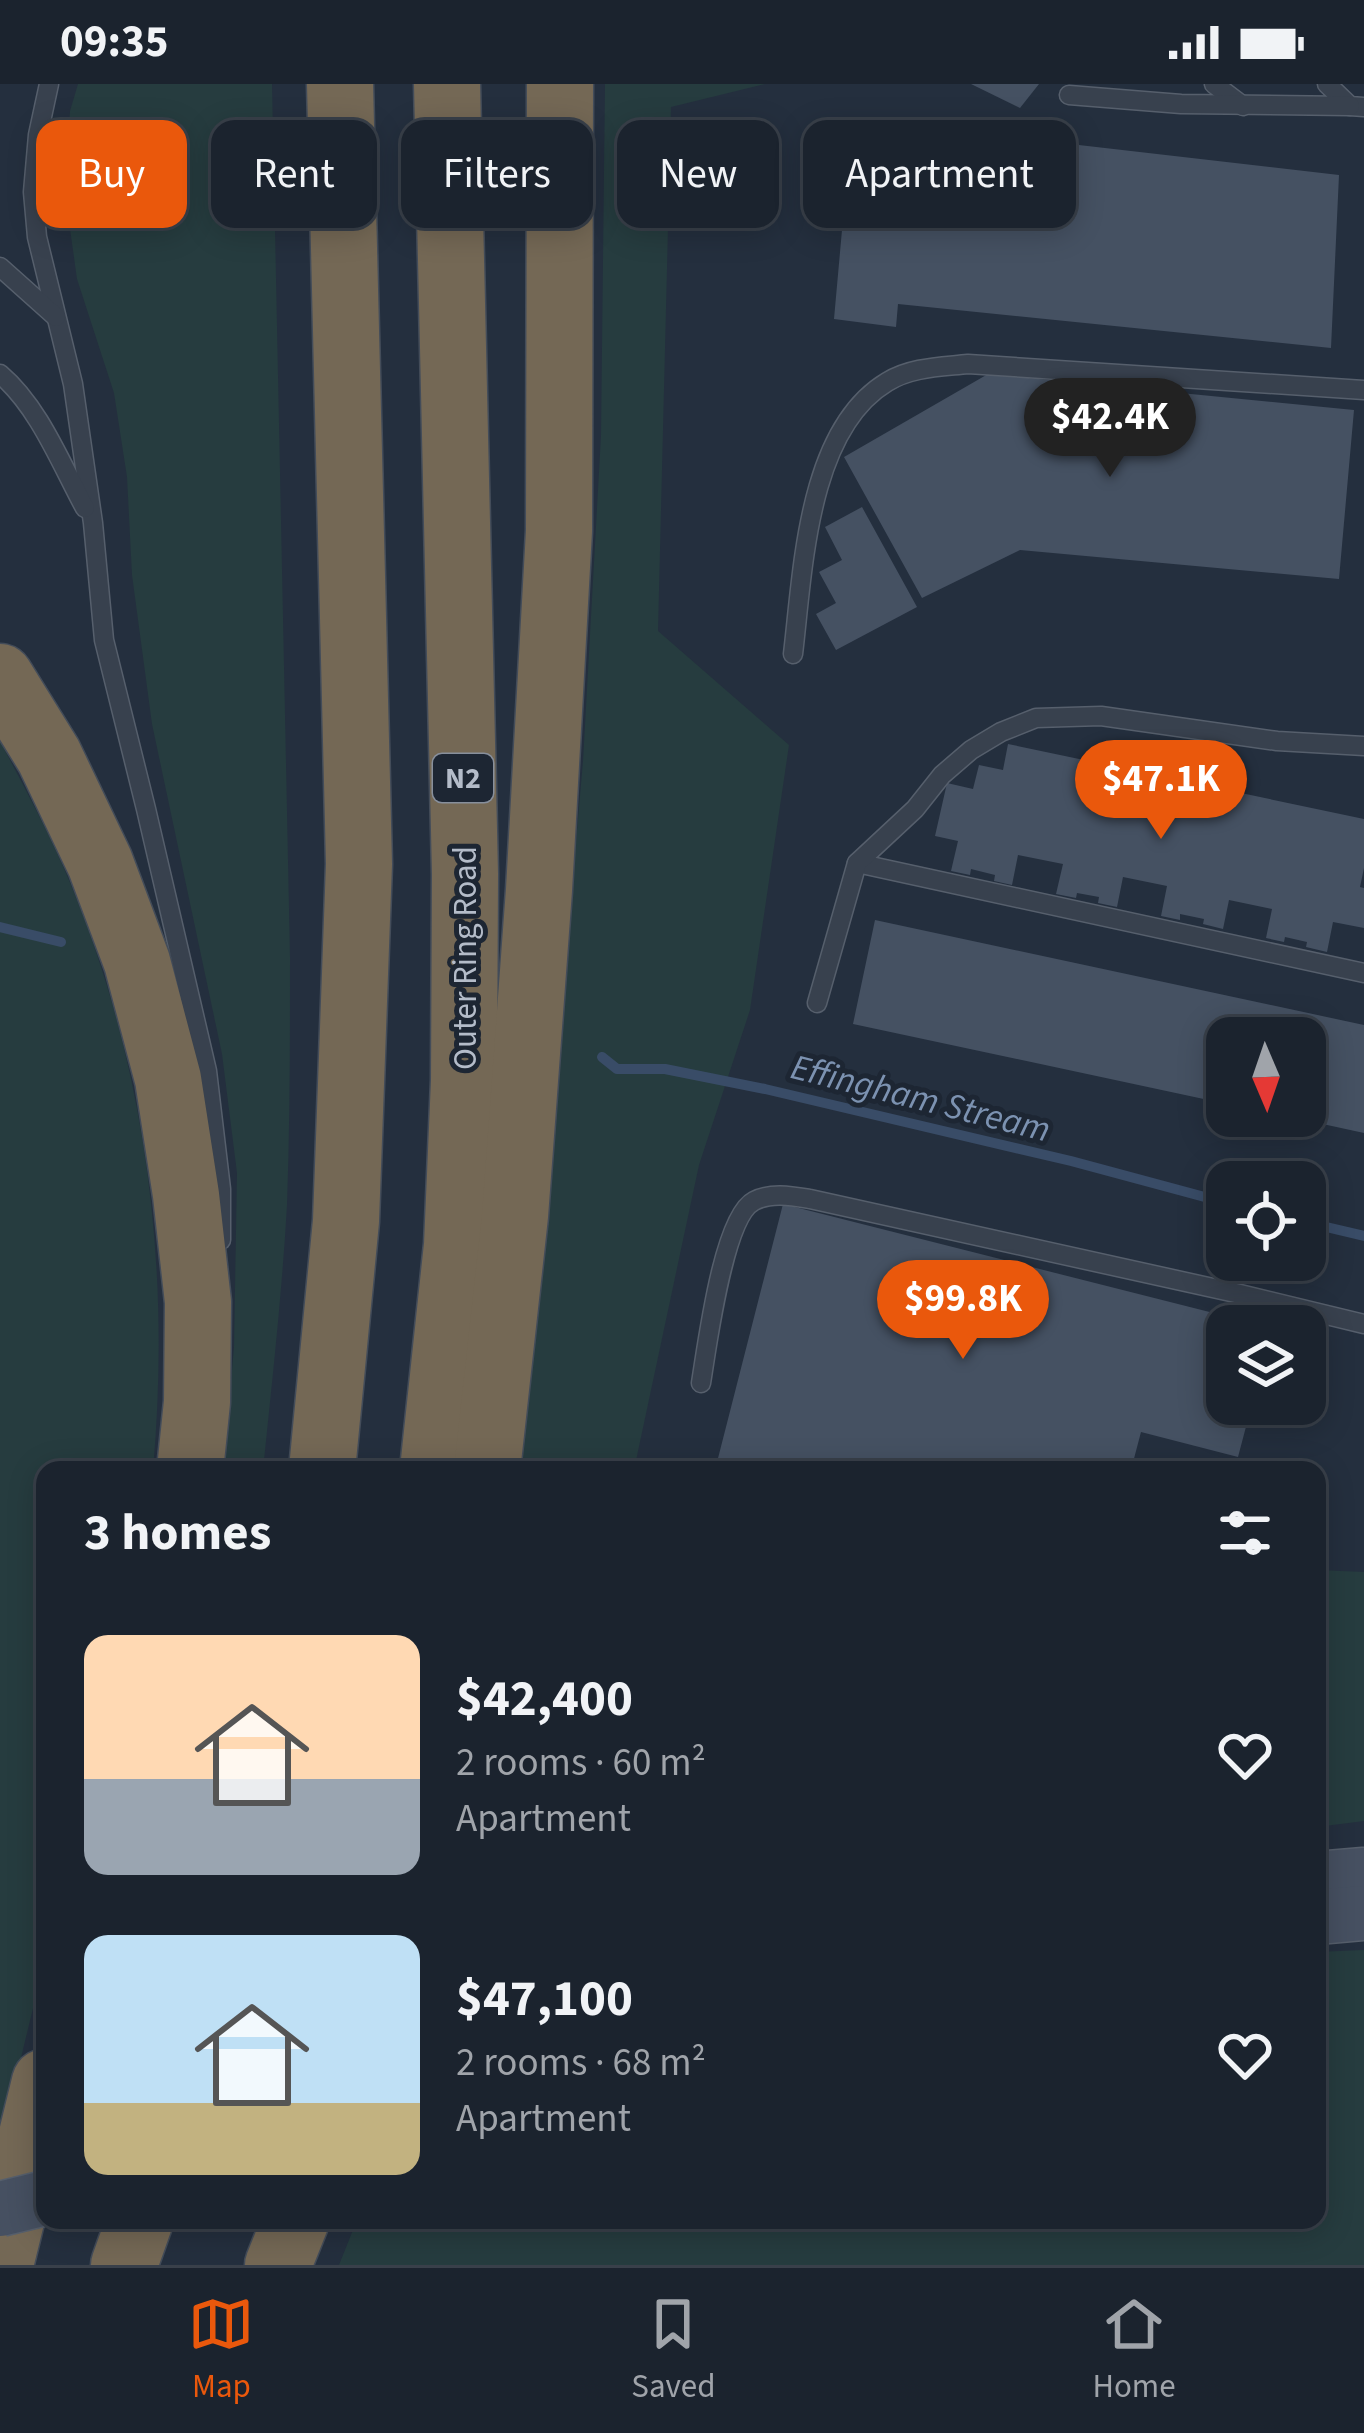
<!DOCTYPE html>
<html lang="en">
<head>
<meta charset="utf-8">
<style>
  :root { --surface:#1b232e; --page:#282f3a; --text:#f1f3f6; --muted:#a0a4aa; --line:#39404a; --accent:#ea580c }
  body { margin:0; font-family:"Source Sans 3",sans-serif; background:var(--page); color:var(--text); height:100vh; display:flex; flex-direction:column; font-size:45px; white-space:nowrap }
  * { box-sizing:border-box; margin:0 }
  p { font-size:39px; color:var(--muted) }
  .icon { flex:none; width:66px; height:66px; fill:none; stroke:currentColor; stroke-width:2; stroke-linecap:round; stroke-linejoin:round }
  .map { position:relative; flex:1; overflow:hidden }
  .side { position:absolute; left:36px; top:1377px; width:1290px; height:768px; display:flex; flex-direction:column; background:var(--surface); border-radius:24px; box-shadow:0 6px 30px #0003,0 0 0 3px var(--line) }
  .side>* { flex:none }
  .banner { position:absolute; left:36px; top:36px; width:1293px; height:108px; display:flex; gap:24px }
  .needle { width:78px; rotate:178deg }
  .buttons { position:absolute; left:1206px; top:933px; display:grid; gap:24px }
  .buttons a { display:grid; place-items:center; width:120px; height:120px; border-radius:24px; background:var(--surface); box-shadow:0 6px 30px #0003,0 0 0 3px var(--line); font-size:60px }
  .price { position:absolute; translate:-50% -102px; padding:0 27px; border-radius:42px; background:var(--accent); color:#fff; font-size:39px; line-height:78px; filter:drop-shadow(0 3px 6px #0008) }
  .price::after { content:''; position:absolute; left:50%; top:72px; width:36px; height:27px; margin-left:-18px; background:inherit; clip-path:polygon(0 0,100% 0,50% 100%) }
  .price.on { background:#222; color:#fff }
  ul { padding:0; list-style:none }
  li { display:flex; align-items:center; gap:36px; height:300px; padding:0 48px }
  li span { display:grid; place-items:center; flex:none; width:336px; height:240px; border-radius:24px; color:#555 }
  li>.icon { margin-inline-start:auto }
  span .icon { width:144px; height:144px; fill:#fffc; stroke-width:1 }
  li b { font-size:51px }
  h2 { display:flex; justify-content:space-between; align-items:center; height:144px; padding:0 48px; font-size:51px }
  .pill { padding:0 42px; border-radius:24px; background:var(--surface); box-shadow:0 6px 30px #0003,0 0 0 3px var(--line); font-size:42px; line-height:108px }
  .pill.on { background:var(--accent); color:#fff }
  .status { display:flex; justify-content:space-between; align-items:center; height:84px; padding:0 60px; background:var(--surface); direction:ltr }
  .status svg { height:33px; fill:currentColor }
  .dock { display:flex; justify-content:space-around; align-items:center; height:168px; border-top:3px solid var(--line); background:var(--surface); font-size:33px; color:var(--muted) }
  .dock a { display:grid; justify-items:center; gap:6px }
  .dock .on { color:var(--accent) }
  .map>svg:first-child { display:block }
  .green { fill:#263c3f }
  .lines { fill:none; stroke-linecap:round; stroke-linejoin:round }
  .stream { stroke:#394c67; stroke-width:10 }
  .building { fill:#455162 }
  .lane-casing { stroke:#565f6c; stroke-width:21 }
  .secondary-casing { stroke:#565f6c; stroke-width:57 }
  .highway-casing { stroke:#434c59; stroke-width:69 }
  .lane { stroke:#38414e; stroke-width:18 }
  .secondary { stroke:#465061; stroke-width:54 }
  .highway { stroke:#746855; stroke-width:66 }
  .secondary-bridge-casing { stroke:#565f6c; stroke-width:57; stroke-linecap:butt }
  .secondary-bridge { stroke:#465061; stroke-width:54 }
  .labels { text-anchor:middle; stroke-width:10; stroke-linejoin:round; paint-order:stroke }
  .shield { fill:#1d2633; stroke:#878f9c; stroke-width:3 }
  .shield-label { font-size:30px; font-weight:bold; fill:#b4bcc9 }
  .street-label { font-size:33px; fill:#b4bcc9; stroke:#1d2633 }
  .water-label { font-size:36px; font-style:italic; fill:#7c92b1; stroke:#1d2633 }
</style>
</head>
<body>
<div class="status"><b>09:35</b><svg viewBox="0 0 49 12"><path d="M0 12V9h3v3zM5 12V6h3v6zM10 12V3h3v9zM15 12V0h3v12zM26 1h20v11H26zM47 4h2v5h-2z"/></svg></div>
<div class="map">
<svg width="1364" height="2181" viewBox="0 0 1364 2181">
  <rect width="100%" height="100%" fill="#242f3e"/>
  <g class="green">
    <path d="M 78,0 L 272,0 L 290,873 C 290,956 290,1038 287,1121 C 282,1210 272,1298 263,1386 L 223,1386 L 234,1263 L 237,1089 L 222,970 L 152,640 L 132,491 L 127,393 L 114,309 L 77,195 L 65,109 L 70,27 Z"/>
    <path d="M 605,0 L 765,0 L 671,23 L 658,547 L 789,661 L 750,926 L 699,1081 L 634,1386 L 504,1386 L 554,1011 L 583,677 L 601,352 Z"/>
    <path d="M 0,657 C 24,703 49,748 69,796 C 147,983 171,1185 153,1386 L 45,1386 L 45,1875 L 0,2060 Z"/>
    <path d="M 1317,1486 L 1364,1488 L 1364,1737 L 1317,1743 Z"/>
    <path d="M 1364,1866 L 1364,2181 L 339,2181 L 357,2136 L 1317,2136 L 1317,1868 Z"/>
  </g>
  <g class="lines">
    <g class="stream">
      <path d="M 0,843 L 61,858"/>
      <path d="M 602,973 L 617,985 L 665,985 L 765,1005 L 1071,1077 L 1227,1119"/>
      <path d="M 1305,1138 L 1364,1152"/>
    </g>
  </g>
  <g class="building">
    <path d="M 971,0 L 1039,0 L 1020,24 Z"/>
    <path d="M 852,35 L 1339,91 L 1331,264 L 898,220 L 896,243 L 834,235 Z"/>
    <path d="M 988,290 L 1354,326 L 1339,495 L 1020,466 L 922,514 L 844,373 Z"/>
    <path d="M 862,423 L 917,523 L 836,566 L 816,530 L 836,519 L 819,488 L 842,476 L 825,443 Z"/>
    <path d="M 1008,660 L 1364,735 L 1364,784 L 1360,803 L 1364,804 L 1364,844 L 1333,838 L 1327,868 L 1306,863 L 1307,858 L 1285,853 L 1284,858 L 1266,854 L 1272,825 L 1229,816 L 1223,845 L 1203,840 L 1204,835 L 1180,830 L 1180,836 L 1161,832 L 1167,802 L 1123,793 L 1117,823 L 1098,819 L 1099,813 L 1077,809 L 1076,814 L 1056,810 L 1063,780 L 1018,771 L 1012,801 L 994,797 L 995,791 L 971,785 L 970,791 L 951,787 L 958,757 L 935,752 L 947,699 L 973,705 L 979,681 L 1003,686 Z"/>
    <path d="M 875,836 L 1364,941 L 1364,1049 L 1295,1034 L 1305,1032 L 1305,954 L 1227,954 L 1227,1020 L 853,940 Z"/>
    <path d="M 783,1120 L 1257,1240 L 1227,1242 L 1227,1320 L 1252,1320 L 1238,1373 L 1141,1348 L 1131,1386 L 715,1386 Z"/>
  </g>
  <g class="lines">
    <g class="lane-casing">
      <g id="lane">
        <path d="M 49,0 L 38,51 L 33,108 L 37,153 L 73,300 L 93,439 L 104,556 L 146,725 L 207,987 L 221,1105 L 221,1156"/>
        <path d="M 1214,0 L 1243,22"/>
        <path d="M 1327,0 L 1350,22 L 1364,23"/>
        <path d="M 1069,11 L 1181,20 L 1350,22"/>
        <path d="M 0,183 L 56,233"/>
        <path d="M 0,290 C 39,323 61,380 85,424"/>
        <path d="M 793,570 C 803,487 807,346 887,298 C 911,283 941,283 968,280 L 1364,306"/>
        <path d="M 857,779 L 1364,889"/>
        <path d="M 817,919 L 857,779 L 915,725 L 942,691 L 971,666 L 1001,648 L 1036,634 L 1101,632 L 1277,657 L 1364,662"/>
        <path d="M 701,1299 C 707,1263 723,1133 754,1117 C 771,1108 792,1112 810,1115 L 1240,1210 L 1364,1240"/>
      </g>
    </g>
    <g class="secondary-casing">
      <g id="secondary">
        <path d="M 1317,1795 L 1364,1791"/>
        <path d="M 1317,1833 L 1364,1829"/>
      </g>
    </g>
    <g class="highway-casing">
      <g id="highway">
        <path d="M 0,593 L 49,672 L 100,779 L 137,878 L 168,995 L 186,1111 L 198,1218 L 197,1318 L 190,1386"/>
        <path d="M 322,1386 L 346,1137 L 359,780 L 340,0"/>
        <path d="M 433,1386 L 457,1161 L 464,997 L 465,790 L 447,0"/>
        <path d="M 487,1386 L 515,1132 L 539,806 L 559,447 L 560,0"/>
        <path d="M 0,2181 L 45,1998"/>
        <path d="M 124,2181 L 140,2136"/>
        <path d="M 278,2181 L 296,2136"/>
      </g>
    </g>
    <use href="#lane" class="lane"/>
    <use href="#secondary" class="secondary"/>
    <use href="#highway" class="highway"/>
    <g class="secondary-bridge-casing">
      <path id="secondary-bridge" d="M 0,2125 L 45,2114"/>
    </g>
    <use href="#secondary-bridge" class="secondary-bridge"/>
  </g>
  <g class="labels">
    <rect class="shield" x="433" y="670" width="60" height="48" rx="9"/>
    <g class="shield-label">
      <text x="463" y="704">N2</text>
    </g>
    <g class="street-label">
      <text transform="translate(464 874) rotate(-90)" y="12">Outer Ring Road</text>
    </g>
    <g class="water-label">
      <text transform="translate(921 1013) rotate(14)" y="13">Effingham Stream</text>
    </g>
  </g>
</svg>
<div class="buttons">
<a><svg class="needle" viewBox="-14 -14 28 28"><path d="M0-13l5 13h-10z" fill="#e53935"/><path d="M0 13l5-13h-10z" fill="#a0a4aa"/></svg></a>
<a><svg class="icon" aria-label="locate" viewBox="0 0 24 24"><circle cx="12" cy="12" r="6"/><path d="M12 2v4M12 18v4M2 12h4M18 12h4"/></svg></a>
<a><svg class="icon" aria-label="layers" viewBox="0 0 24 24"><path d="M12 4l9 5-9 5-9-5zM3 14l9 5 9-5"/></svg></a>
</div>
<b class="price on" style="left:1110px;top:396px">$42.4K</b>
<b class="price" style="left:1161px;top:758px">$47.1K</b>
<b class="price" style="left:963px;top:1278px">$99.8K</b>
<div class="banner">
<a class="pill on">Buy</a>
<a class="pill">Rent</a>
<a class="pill">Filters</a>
<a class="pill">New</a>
<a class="pill">Apartment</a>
</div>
<section class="side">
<h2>3 homes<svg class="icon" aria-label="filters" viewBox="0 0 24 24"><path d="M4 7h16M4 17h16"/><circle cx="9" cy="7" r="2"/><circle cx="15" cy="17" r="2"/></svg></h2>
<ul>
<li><span style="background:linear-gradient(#ffd9b3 60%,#9aa5b1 0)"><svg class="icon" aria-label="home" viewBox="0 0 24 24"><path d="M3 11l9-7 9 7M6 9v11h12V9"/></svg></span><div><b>$42,400</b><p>2 rooms · 60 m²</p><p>Apartment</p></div><svg class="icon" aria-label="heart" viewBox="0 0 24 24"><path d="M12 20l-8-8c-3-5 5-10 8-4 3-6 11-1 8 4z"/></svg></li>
<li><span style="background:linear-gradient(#bfe0f5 70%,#c2b280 0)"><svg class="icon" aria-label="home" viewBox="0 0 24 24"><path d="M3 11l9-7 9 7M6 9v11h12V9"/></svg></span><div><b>$47,100</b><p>2 rooms · 68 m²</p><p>Apartment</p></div><svg class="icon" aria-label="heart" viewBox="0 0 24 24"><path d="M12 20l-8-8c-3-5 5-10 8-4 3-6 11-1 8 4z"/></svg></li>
</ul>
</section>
</div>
<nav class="dock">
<a class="on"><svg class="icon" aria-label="map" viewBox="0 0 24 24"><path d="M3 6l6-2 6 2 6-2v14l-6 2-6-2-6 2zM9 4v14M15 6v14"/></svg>Map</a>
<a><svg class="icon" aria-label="saved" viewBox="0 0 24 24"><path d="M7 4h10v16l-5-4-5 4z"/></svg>Saved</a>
<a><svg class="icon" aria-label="home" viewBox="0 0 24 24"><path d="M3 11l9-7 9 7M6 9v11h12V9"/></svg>Home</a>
</nav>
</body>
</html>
